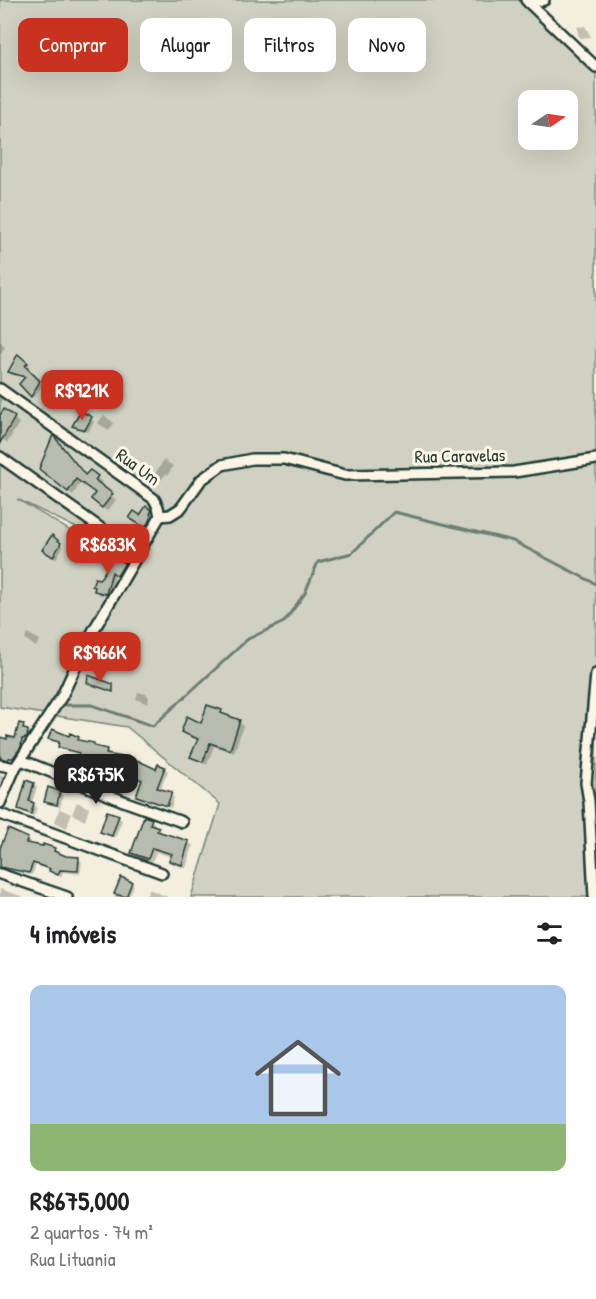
<!DOCTYPE html>
<html lang="pt">
<head>
<meta charset="utf-8">
<style>
  :root { --surface:#fff; --page:#f2f2f2; --text:#202124; --muted:#757577; --accent:#c8321e }
  body { margin:0; font-family:"Patrick Hand",sans-serif; background:var(--page); color:var(--text); height:100vh; display:flex; flex-direction:column; font-size:22px; white-space:nowrap }
  * { box-sizing:border-box; margin:0 }
  p { font-size:20px; color:var(--muted) }
  .icon { flex:none; width:33px; height:33px; fill:none; stroke:currentColor; stroke-width:2; stroke-linecap:round; stroke-linejoin:round }
  .map { position:relative; height:897px; overflow:hidden }
  .panel { display:flex; flex-direction:column; background:var(--surface); flex:1 }
  .panel>* { flex:none }
  .hud { position:absolute; left:18px; top:18px; width:561px; height:54px; display:flex; gap:12px }
  .needle { width:39px; rotate:77deg }
  .tools { position:absolute; left:518px; top:90px; display:grid; gap:12px }
  .tools a { display:grid; place-items:center; width:60px; height:60px; border-radius:12px; background:var(--surface); box-shadow:0 6px 24px #0002; font-size:30px }
  .price { position:absolute; translate:-50% -51px; padding:0 14px; border-radius:12px; background:var(--accent); color:#fff; font-size:20px; line-height:39px; filter:drop-shadow(0 2px 3px #0008) }
  .price::after { content:''; position:absolute; left:50%; top:36px; width:18px; height:14px; margin-left:-9px; background:inherit; clip-path:polygon(0 0,100% 0,50% 100%) }
  .price.current { background:#222; color:#fff }
  ul { padding:0; list-style:none }
  li { display:grid; align-content:center; gap:12px; height:318px; padding:0 30px }
  li span { display:grid; place-items:center; height:186px; border-radius:12px; color:#555 }
  li>.icon { margin-inline-start:auto }
  span .icon { width:108px; height:108px; fill:#fffc; stroke-width:1 }
  li b { font-size:26px }
  h2 { display:flex; justify-content:space-between; align-items:center; height:72px; padding:0 30px; font-size:26px }
  .tag { padding:0 21px; border-radius:12px; background:var(--surface); box-shadow:0 6px 24px #0002; font-size:21px; line-height:54px }
  .tag.current { background:var(--accent); color:#fff }
  .map>svg:first-child { display:block }
  .green { fill:#d0d1c2; stroke:#78877b; stroke-width:1.5; fill-rule:evenodd }
  .shadow { fill:#0003 }
  .lines { fill:none; stroke-linecap:round; stroke-linejoin:round }
  .stream { stroke:#6c7d72; stroke-width:3 }
  .building { fill:#b8bcae; stroke:#1f3d34; stroke-width:1.5 }
  .minor-casing { stroke:#1f3d34; stroke-width:14 }
  .minor { stroke:#fcf5e5; stroke-width:9 }
  .labels { text-anchor:middle; stroke-width:6; stroke-linejoin:round; paint-order:stroke }
  .street-label { font-size:18px; fill:#1f3d34; stroke:#fcf5e5 }
</style>
</head>
<body>
<div class="map">
<svg width="596" height="897" viewBox="0 0 596 897">
  <rect width="100%" height="100%" fill="#f3eede"/>
  <filter id="ink" filterUnits="userSpaceOnUse"><feTurbulence type="fractalNoise" baseFrequency=".0167" numOctaves="2"/><feDisplacementMap in="SourceGraphic" scale="12" xChannelSelector="R" yChannelSelector="G"/><feConvolveMatrix kernelMatrix="1 2 1 2 8 2 1 2 1" color-interpolation-filters="sRGB"/></filter>
  <g filter="url(#ink)">
    <path class="green" d="M 0,0 L 525,0 L 596,70 L 596,897 L 191,897 L 220,804 L 127,727 L 0,707 ZM 528,100 L 567,100 L 567,140 L 528,140 ZM 17,499 L 140,559 L 126,564 Z"/>
    <g class="shadow">
      <path d="M 585,26 L 591,37 L 581,38 L 578,35 L 577,27 Z"/>
      <path d="M 0,341 L 5,347 L 0,355 Z"/>
      <path d="M 19,357 L 30,367 L 27,370 L 42,385 L 34,398 L 21,384 L 26,378 L 12,375 L 9,372 Z"/>
      <path d="M 104,415 L 114,423 L 109,431 L 98,423 Z"/>
      <path d="M 0,418 L 14,418 L 19,423 L 7,443 L 0,436 Z"/>
      <path d="M 91,419 L 94,422 L 88,432 L 77,429 L 74,426 Z"/>
      <path d="M 122,452 L 129,459 L 127,463 L 120,456 Z"/>
      <path d="M 164,460 L 173,466 L 168,475 L 166,474 L 156,485 L 151,480 Z"/>
      <path d="M 90,472 L 102,482 L 99,485 L 116,500 L 107,511 L 97,503 L 97,494 L 81,482 L 73,495 L 45,473 L 86,477 Z"/>
      <path d="M 151,511 L 154,519 L 148,530 L 134,520 Z"/>
      <path d="M 52,537 L 63,547 L 56,559 L 47,553 Z"/>
      <path d="M 86,538 L 95,546 L 86,557 L 77,550 Z"/>
      <path d="M 124,564 L 127,567 L 121,578 L 115,574 L 109,597 L 99,594 L 94,586 L 99,580 Z"/>
      <path d="M 27,633 L 40,640 L 36,647 L 25,639 Z"/>
      <path d="M 63,653 L 75,661 L 72,667 L 61,659 Z"/>
      <path d="M 138,692 L 146,694 L 149,697 L 148,704 L 136,699 Z"/>
      <path d="M 221,712 L 225,716 L 240,722 L 243,726 L 234,753 L 214,746 L 207,765 L 192,757 L 199,741 L 182,732 L 202,725 Z"/>
      <path d="M 23,726 L 31,735 L 30,741 L 25,742 L 24,751 L 17,761 L 2,761 L 0,763 L 0,739 L 16,740 Z"/>
      <path d="M 50,738 L 78,738 L 82,741 L 106,751 L 110,754 L 109,756 L 157,771 L 159,766 L 165,768 L 168,771 L 160,790 L 174,797 L 171,808 L 141,799 L 137,796 L 143,781 L 122,774 L 122,777 L 111,775 L 108,770 L 97,767 L 94,764 L 94,761 L 83,759 L 80,755 L 63,750 L 60,746 L 60,743 Z"/>
      <path d="M 0,774 L 8,779 L 6,783 L 2,781 L 0,785 Z"/>
      <path d="M 33,784 L 37,787 L 32,803 L 37,807 L 34,816 L 20,809 Z"/>
      <path d="M 60,792 L 63,795 L 60,809 L 71,814 L 67,828 L 55,822 L 60,807 L 49,804 L 46,801 Z"/>
      <path d="M 77,802 L 89,808 L 85,821 L 72,814 Z"/>
      <path d="M 118,816 L 122,820 L 115,838 L 105,834 L 102,831 Z"/>
      <path d="M 151,820 L 155,824 L 154,827 L 158,828 L 161,833 L 189,842 L 193,846 L 186,868 L 175,865 L 171,861 L 172,857 L 156,852 L 152,862 L 137,857 L 133,853 Z"/>
      <path d="M 27,839 L 30,842 L 29,845 L 54,849 L 57,854 L 65,857 L 78,859 L 82,862 L 80,874 L 63,872 L 61,877 L 54,874 L 51,870 L 36,865 L 32,875 L 1,869 L 0,847 Z"/>
      <path d="M 122,879 L 134,885 L 129,897 L 114,897 Z"/>
      <path d="M 0,889 L 24,897 L 0,897 Z"/>
      <path d="M 149,889 L 167,897 L 146,897 Z"/>
    </g>
    <g class="lines">
      <path class="stream" d="M 61,705 L 92,705 L 153,726 L 248,639 L 284,622 L 305,593 L 318,562 L 352,553 L 394,512 L 513,541 L 596,584"/>
    </g>
    <g class="building">
      <path d="M 18,354 L 28,363 L 25,366 L 40,381 L 31,397 L 19,384 L 25,377 L 8,372 Z"/>
      <path d="M 4,409 L 15,417 L 0,443 L 0,415 Z"/>
      <path d="M 81,411 L 92,417 L 85,430 L 72,426 Z"/>
      <path d="M 53,435 L 85,475 L 90,470 L 98,476 L 95,480 L 113,494 L 102,508 L 91,499 L 95,493 L 76,479 L 68,492 L 39,469 Z"/>
      <path d="M 146,506 L 152,510 L 150,514 L 152,516 L 145,528 L 129,518 L 134,511 L 140,515 Z"/>
      <path d="M 52,535 L 61,543 L 53,557 L 42,550 Z"/>
      <path d="M 114,555 L 125,563 L 117,576 L 112,572 L 106,594 L 94,591 L 95,587 L 92,586 L 95,578 L 99,579 L 102,576 Z"/>
      <path d="M 88,675 L 113,684 L 113,692 L 87,683 Z"/>
      <path d="M 207,705 L 222,710 L 221,713 L 240,720 L 230,750 L 210,743 L 203,762 L 190,757 L 198,739 L 181,732 L 187,716 L 201,723 Z"/>
      <path d="M 19,723 L 24,724 L 23,729 L 28,730 L 27,738 L 22,739 L 21,747 L 13,758 L 9,758 L 8,760 L 0,758 L 0,737 L 7,739 L 7,736 L 15,738 Z"/>
      <path d="M 52,729 L 69,736 L 70,733 L 79,737 L 78,740 L 94,743 L 94,746 L 107,749 L 106,754 L 128,758 L 128,756 L 156,769 L 158,764 L 165,767 L 157,788 L 172,792 L 167,806 L 136,796 L 142,780 L 119,772 L 119,774 L 106,772 L 107,769 L 92,765 L 93,760 L 78,756 L 79,753 L 58,747 L 59,742 L 48,739 Z"/>
      <path d="M 26,780 L 34,783 L 29,801 L 34,803 L 31,814 L 18,809 Z"/>
      <path d="M 48,787 L 60,791 L 57,805 L 44,802 Z"/>
      <path d="M 107,811 L 119,815 L 112,836 L 100,832 Z"/>
      <path d="M 144,816 L 152,819 L 150,824 L 159,827 L 157,831 L 189,841 L 182,865 L 169,861 L 172,854 L 152,848 L 148,859 L 131,853 Z"/>
      <path d="M 8,829 L 28,838 L 26,843 L 43,846 L 43,844 L 55,848 L 54,851 L 66,856 L 79,857 L 78,871 L 60,870 L 58,875 L 49,871 L 50,869 L 33,863 L 29,873 L 0,867 L 0,848 Z"/>
      <path d="M 121,877 L 132,882 L 126,897 L 114,894 Z"/>
    </g>
    <g class="lines">
      <g class="minor-casing">
        <g id="minor">
          <path d="M 526,0 L 596,67"/>
          <path d="M 529,3 L 544,0"/>
          <path d="M 0,389 L 154,499 L 158,507 L 160,516"/>
          <path d="M 0,457 L 137,554"/>
          <path d="M 160,516 L 170,515 L 181,508 L 201,480 L 222,465 L 252,459 L 284,459 L 345,475 L 514,472 L 596,459"/>
          <path d="M 21,760 L 126,802 L 182,822"/>
          <path d="M 0,765 L 15,768"/>
          <path d="M 0,803 L 15,768 L 62,696 L 88,640 L 160,516"/>
          <path d="M 0,814 L 162,873"/>
          <path d="M 0,874 L 67,897"/>
          <path d="M 594,897 L 589,801 L 586,783 L 596,674"/>
        </g>
      </g>
      <use href="#minor" class="minor"/>
    </g>
  </g>
  <g class="labels">
    <g class="street-label">
      <text transform="translate(460 456) rotate(-1)" y="6">Rua Caravelas</text>
      <text transform="translate(138 467) rotate(36)" y="6">Rua Um</text>
    </g>
  </g>
</svg>
<div class="tools">
<a><svg class="needle" viewBox="-14 -14 28 28"><path d="M0-13l5 13h-10z" fill="#e53935"/><path d="M0 13l5-13h-10z" fill="#757577"/></svg></a>
</div>
<b class="price" style="left:82px;top:421px">R$921K</b>
<b class="price" style="left:108px;top:575px">R$683K</b>
<b class="price" style="left:100px;top:683px">R$966K</b>
<b class="price current" style="left:96px;top:805px">R$675K</b>
<div class="hud">
<a class="tag current">Comprar</a>
<a class="tag">Alugar</a>
<a class="tag">Filtros</a>
<a class="tag">Novo</a>
</div>
</div>
<section class="panel">
<h2>4 imóveis<svg class="icon" aria-label="filters" viewBox="0 0 24 24"><path d="M4 7h16M4 17h16"/><circle cx="9" cy="7" r="2"/><circle cx="15" cy="17" r="2"/></svg></h2>
<ul>
<li><span style="background:linear-gradient(#a9c7e8 75%,#8fb573 0)"><svg class="icon" aria-label="home" viewBox="0 0 24 24"><path d="M3 11l9-7 9 7M6 9v11h12V9"/></svg></span><div><b>R$675,000</b><p>2 quartos · 74 m²</p><p>Rua Lituania</p></div></li>
</ul>
</section>
</body>
</html>
